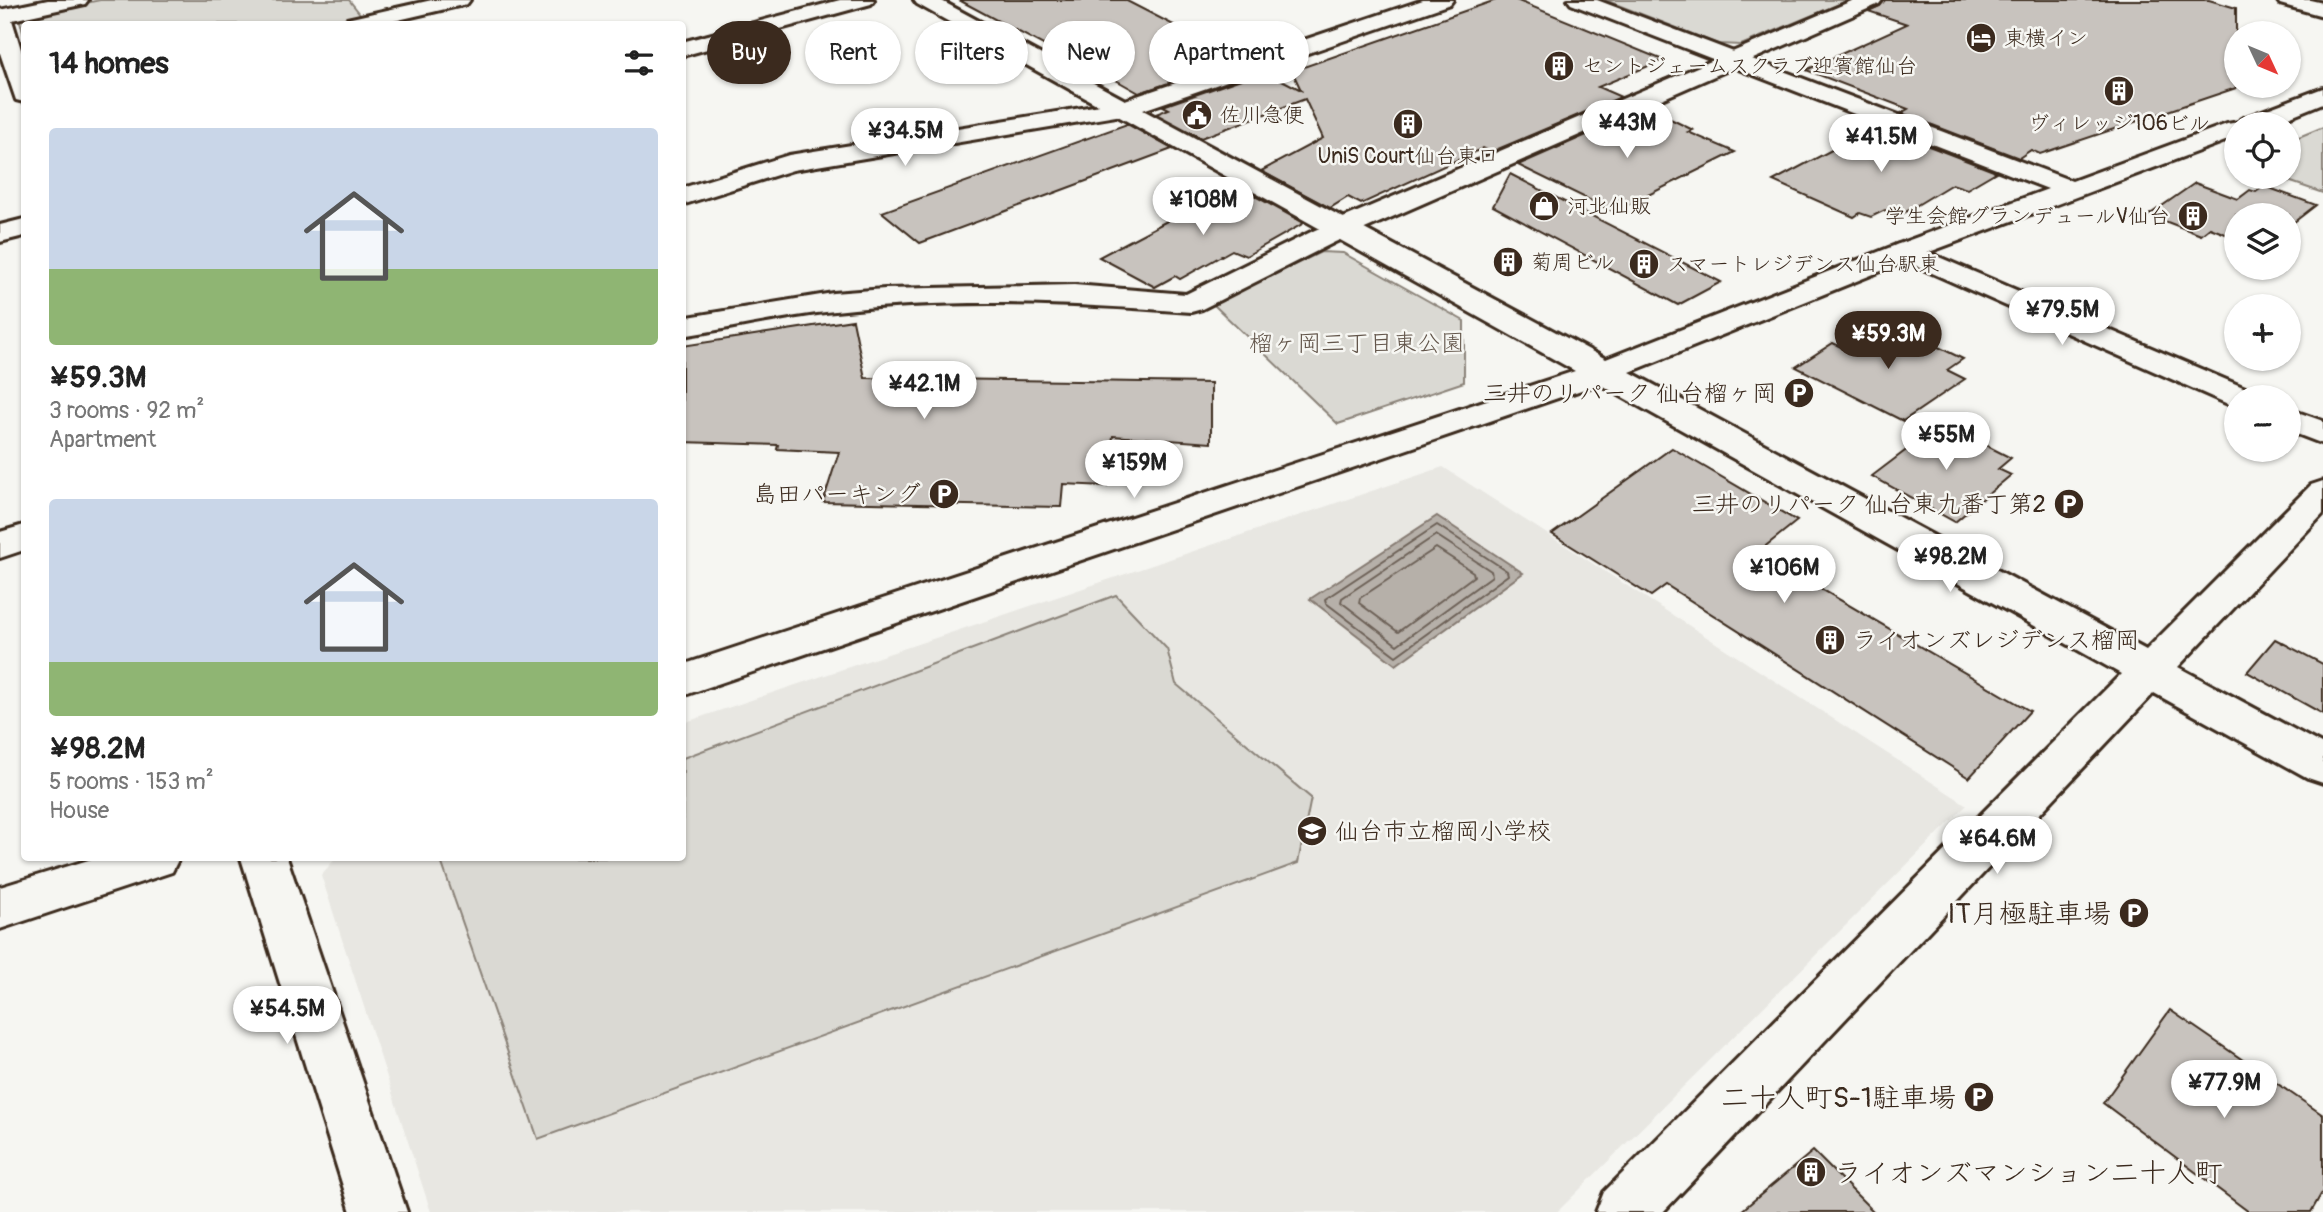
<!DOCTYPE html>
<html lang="en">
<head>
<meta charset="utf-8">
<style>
  :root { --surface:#fff; --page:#f2f2f2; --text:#222; --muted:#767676; --accent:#3b2a1e }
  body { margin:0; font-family:Pangolin,"Klee One",sans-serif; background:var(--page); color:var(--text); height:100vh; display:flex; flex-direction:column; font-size:26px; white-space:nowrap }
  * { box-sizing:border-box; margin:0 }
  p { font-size:23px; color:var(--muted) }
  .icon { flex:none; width:38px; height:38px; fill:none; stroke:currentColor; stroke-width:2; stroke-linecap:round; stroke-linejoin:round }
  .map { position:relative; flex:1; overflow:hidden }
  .panel { position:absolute; left:21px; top:21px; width:665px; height:840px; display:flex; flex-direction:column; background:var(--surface); border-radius:7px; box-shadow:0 2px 5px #0004 }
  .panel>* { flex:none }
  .top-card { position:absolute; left:707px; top:21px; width:665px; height:63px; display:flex; gap:14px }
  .needle { width:46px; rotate:134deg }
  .fabs { position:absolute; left:2224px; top:21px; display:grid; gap:14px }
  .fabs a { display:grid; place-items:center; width:77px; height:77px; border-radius:50%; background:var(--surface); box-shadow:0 2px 5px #0004; font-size:35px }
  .price { position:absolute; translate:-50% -60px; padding:0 16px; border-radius:24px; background:#fff; color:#222; font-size:23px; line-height:46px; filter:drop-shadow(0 2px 4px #0008) }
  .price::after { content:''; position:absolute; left:50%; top:42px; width:21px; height:16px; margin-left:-10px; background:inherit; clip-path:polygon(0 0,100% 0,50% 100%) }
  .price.on { background:var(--accent); color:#fff }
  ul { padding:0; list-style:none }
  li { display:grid; align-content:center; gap:14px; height:371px; padding:0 28px }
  li span { display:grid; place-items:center; height:217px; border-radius:7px; color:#555 }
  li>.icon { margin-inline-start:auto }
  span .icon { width:126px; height:126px; fill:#fffc; stroke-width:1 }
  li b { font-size:30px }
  h2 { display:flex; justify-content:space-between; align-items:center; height:84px; padding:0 28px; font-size:30px }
  .chip { padding:0 24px; border-radius:32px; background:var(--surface); box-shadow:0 2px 5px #0004; font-size:24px; line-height:63px }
  .chip.on { background:var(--accent); color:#fff }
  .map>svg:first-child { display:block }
  .built { fill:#e8e7e2 }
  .green { fill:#dad9d3; stroke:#8a8278; stroke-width:2 }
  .water { fill:#b6b0a9; stroke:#857a71; stroke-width:2 }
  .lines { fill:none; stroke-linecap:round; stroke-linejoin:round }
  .shore { stroke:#6c6056; stroke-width:2 }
  .building { fill:#c8c3be; stroke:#3b2a1e; stroke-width:2 }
  .minor-casing { stroke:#3b2a1e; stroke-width:6 }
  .tertiary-casing { stroke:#3b2a1e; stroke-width:6 }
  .minor { fill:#f6f6f2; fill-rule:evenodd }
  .tertiary { fill:#f6f6f2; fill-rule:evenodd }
  .labels { text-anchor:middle; stroke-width:5; stroke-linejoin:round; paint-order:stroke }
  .far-poi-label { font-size:21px; fill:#3b2a1e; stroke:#f6f6f2; text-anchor:start }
  .park-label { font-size:24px; fill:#63564b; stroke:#f6f6f2 }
  .poi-label { font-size:24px; fill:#3b2a1e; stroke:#f6f6f2; text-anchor:end }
  .near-poi-label { font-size:28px; fill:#3b2a1e; stroke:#f6f6f2; text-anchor:end }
</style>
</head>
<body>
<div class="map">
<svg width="2323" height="1212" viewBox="0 0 2323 1212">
  <rect width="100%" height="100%" fill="#f6f6f2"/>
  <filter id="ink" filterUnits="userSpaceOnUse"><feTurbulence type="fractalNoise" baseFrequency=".0143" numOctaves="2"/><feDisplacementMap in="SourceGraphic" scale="14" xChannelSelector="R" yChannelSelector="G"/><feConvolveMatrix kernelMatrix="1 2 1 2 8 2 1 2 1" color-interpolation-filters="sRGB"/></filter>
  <g filter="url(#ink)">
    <path class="built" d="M 1443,467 L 1967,805 L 1557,1212 L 431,1212 L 321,875 L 336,858 L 682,858 L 683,723 Z"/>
    <g class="green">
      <path d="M 100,0 L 349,0 L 361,15 L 356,19 L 331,24 L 24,24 L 24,36 L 20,21 L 32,14 Z"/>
      <path d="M 1605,0 L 1843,0 L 1844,2 L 1741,45 L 1718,44 Z"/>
      <path d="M 2323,127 L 2323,193 L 2277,177 L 2289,177 L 2289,141 Z"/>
      <path d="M 1321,252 L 1343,253 L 1464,321 L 1464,382 L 1338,424 L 1213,304 Z"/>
      <path d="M 1116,595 L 1167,649 L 1176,684 L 1311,798 L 1298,863 L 538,1139 L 440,858 L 682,858 L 683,758 Z"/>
    </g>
    <path class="water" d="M 1437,516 L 1523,573 L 1396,665 L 1310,599 Z"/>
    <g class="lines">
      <g class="shore">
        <path d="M 1437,525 L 1507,571 L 1508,575 L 1396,656 L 1326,603 L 1325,599 Z"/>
        <path d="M 1436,535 L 1491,571 L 1492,576 L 1397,645 L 1341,602 L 1342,598 Z"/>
        <path d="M 1436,548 L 1473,572 L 1474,576 L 1398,632 L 1359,603 L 1360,598 Z"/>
      </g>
    </g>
    <g class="building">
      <path d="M 959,0 L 1125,0 L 1240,59 L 1139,93 L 1066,52 L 1060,54 Z"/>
      <path d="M 1496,0 L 1516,0 L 1663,60 L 1598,87 L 1621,97 L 1491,152 L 1483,148 L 1361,204 L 1348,197 L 1330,208 L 1261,171 L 1323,138 L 1305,99 L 1201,138 L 1156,114 L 1169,109 L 1163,106 L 1264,71 L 1269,74 L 1275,71 L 1278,78 L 1301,90 L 1292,71 Z"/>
      <path d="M 1885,0 L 2209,0 L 2236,8 L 2236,88 L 2040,154 L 2031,150 L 2019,158 L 1901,113 L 1908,109 L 1806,70 L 1907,24 L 1868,11 L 1880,6 Z"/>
      <path d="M 1648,108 L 1693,130 L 1688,132 L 1735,152 L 1614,212 L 1518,165 Z"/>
      <path d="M 1127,124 L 1172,149 L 920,243 L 882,212 Z"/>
      <path d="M 1877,126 L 1996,172 L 1967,189 L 1952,184 L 1899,216 L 1885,210 L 1871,217 L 1860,213 L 1854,217 L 1773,181 Z"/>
      <path d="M 1510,174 L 1721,282 L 1678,305 L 1493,206 Z"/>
      <path d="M 2195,183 L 2238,199 L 2250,190 L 2256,192 L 2264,186 L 2316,205 L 2289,226 L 2289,215 L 2236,215 L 2236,238 L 2210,228 L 2201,235 L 2149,215 Z"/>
      <path d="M 1235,185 L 1304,223 L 1246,256 L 1232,250 L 1180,279 L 1175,276 L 1155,287 L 1099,257 Z"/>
      <path d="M 853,320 L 865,378 L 1211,383 L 1211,443 L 1113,436 L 1107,486 L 1063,484 L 1061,507 L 823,502 L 839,452 L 777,449 L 778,445 L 682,442 L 682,346 Z"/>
      <path d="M 1891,324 L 1963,359 L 1947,370 L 1965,379 L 1903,421 L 1796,367 L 1833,343 L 1849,351 Z"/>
      <path d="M 1942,423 L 2011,458 L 1998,469 L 2011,475 L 1955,522 L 1872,476 Z"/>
      <path d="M 1672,448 L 1797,521 L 1758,552 L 2030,711 L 1969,778 L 1666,585 L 1651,596 L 1552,534 Z"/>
      <path d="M 2275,639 L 2323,664 L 2323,714 L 2247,672 Z"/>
      <path d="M 2170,1010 L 2323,1115 L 2323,1191 L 2311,1212 L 2249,1212 L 2103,1103 Z"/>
      <path d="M 1813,1151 L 1874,1212 L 1740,1212 Z"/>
    </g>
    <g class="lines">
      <g class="minor-casing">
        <g id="minor">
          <path d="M 48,0 L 88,0 L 85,4 L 12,20 L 24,59 L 24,102 L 16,100 L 0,53 L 0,10 Z"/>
          <path d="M 432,0 L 470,0 L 467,4 L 381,24 L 344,24 L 347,19 Z"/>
          <path d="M 1854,0 L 1882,0 L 1879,4 L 1335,242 L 1202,309 L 1191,312 C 1073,303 953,298 835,311 C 784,316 733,328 682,336 L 682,318 L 833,293 L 885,289 L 1074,285 L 1186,294 L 1315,230 Z"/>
          <path d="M 1119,102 L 1128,104 L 1131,109 L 1128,114 L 793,170 L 682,205 L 682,188 L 789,155 Z"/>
          <path d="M 1906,243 L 2250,390 L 2255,397 L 2236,397 L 2236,406 L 2228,404 L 1896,257 L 1892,251 L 1896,245 Z"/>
          <path d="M 2289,409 L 2323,421 L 2323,444 L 2289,431 Z"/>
          <path d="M 24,525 L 24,550 L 0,558 L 0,532 Z"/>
        </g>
      </g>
      <g class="tertiary-casing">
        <g id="tertiary">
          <path d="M 840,0 L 874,0 L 871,4 L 682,56 L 682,42 Z"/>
          <path d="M 914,0 L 940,0 L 1125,100 L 1423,0 L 1453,0 L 1450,4 L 1143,110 L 1606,359 L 1896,245 L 2048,189 L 1571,4 L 1568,0 L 1597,0 L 2072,181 L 2227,124 L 2239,122 L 2241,119 L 2323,88 L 2323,103 L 2271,124 L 2236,124 L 2236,137 L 1916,257 L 1630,372 L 2146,650 L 2311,485 L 2323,481 L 2323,514 L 2178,667 L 2323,745 L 2323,783 L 2308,778 L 2154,693 L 1663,1212 L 1596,1212 L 1604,1192 L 2121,674 L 1599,384 L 682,696 L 682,665 L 1575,371 L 917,4 Z"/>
          <path d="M 2277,0 L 2310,0 L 2323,3 L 2323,16 L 2280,4 Z"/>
          <path d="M 24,219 L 24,236 L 0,242 L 0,225 Z"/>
          <path d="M 95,858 L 179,858 L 172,872 L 0,929 L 0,887 Z"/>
          <path d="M 241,858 L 287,858 L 407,1212 L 351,1212 Z"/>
        </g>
      </g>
      <use href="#minor" class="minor"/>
      <use href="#tertiary" class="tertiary"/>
    </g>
  </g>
  <defs>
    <g id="hotel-disc" transform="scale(1.575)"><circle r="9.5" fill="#3b2a1e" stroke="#f6f6f2"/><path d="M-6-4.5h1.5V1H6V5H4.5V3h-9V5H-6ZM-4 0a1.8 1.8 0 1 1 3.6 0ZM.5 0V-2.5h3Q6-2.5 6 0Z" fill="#fff"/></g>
    <g id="building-disc" transform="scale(1.575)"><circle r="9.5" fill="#3b2a1e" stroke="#f6f6f2"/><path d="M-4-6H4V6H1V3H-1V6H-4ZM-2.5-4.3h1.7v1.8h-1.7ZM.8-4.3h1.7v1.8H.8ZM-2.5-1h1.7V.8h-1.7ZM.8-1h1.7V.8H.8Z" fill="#fff"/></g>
    <g id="civic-disc" transform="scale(1.575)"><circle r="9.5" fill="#3b2a1e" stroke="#f6f6f2"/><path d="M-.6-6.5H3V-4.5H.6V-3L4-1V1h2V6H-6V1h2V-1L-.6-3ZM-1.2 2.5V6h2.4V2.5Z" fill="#fff"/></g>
    <g id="shop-disc" transform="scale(1.575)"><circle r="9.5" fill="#3b2a1e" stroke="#f6f6f2"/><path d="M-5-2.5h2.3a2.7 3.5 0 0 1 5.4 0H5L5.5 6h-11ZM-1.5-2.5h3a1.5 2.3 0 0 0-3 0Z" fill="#fff"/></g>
    <g id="parking-disc" transform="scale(1.575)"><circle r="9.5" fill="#3b2a1e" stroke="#f6f6f2"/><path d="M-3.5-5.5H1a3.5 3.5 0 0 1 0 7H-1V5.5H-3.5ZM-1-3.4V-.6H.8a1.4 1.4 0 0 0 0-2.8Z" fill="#fff"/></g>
    <g id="school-disc" transform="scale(1.575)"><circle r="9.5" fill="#3b2a1e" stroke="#f6f6f2"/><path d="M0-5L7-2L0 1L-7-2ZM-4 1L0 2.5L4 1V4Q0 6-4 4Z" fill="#fff"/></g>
  </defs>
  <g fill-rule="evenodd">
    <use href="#hotel-disc" x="1981" y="38"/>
    <use href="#building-disc" x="1559" y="66"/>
    <use href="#building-disc" x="2119" y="91"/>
    <use href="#civic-disc" x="1197" y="115"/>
    <use href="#building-disc" x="1408" y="124"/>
    <use href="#shop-disc" x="1544" y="206"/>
    <use href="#building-disc" x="2193" y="216"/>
    <use href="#building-disc" x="1508" y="262"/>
    <use href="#building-disc" x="1644" y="264"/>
    <use href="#parking-disc" x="1799" y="393"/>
    <use href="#parking-disc" x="944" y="494"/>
    <use href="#parking-disc" x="2069" y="504"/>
    <use href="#building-disc" x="1830" y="640"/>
    <use href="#school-disc" x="1312" y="831"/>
    <use href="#parking-disc" x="2134" y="913"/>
    <use href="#parking-disc" x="1979" y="1097"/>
    <use href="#building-disc" x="1811" y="1172"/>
  </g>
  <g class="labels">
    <g class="far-poi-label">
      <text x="2004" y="45">東横イン</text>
      <text x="1582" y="73">セントジェームスクラブ迎賓館仙台</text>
      <text x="1220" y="122">佐川急便</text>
      <text x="2119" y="130" text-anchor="middle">ヴィレッジ106ビル</text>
      <text x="1408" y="163" text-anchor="middle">UniS Court仙台東口</text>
      <text x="1567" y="213">河北仙販</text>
      <text x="2170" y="223" text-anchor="end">学生会館グランデュールV仙台</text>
      <text x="1531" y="269">菊周ビル</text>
      <text x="1667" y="271">スマートレジデンス仙台駅東</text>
    </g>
    <g class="park-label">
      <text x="1357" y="351">榴ヶ岡三丁目東公園</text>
    </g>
    <g class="poi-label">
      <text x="1776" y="401">三井のリパーク 仙台榴ヶ岡</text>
      <text x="921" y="502">島田パーキング</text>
      <text x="2046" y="512">三井のリパーク 仙台東九番丁第2</text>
      <text x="1853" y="648" text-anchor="start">ライオンズレジデンス榴岡</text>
      <text x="1335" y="839" text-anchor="start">仙台市立榴岡小学校</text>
    </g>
    <g class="near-poi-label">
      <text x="2111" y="923">IT月極駐車場</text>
      <text x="1956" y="1107">二十人町S-1駐車場</text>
      <text x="1834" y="1182" text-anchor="start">ライオンズマンション二十人町</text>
    </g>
  </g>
</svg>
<div class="fabs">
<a><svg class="needle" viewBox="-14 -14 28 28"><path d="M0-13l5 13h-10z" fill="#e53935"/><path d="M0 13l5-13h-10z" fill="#767676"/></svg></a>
<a><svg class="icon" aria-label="locate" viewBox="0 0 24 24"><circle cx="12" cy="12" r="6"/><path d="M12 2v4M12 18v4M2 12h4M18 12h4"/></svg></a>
<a><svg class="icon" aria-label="layers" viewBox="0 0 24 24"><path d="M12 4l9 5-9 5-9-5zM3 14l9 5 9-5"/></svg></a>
<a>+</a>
<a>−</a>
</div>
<b class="price" style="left:1627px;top:160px">¥43M</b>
<b class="price" style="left:905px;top:168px">¥34.5M</b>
<b class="price" style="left:1881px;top:174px">¥41.5M</b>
<b class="price" style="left:1203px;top:237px">¥108M</b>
<b class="price" style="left:2062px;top:347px">¥79.5M</b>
<b class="price on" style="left:1888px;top:371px">¥59.3M</b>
<b class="price" style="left:924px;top:421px">¥42.1M</b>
<b class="price" style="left:1946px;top:472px">¥55M</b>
<b class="price" style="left:1134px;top:500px">¥159M</b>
<b class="price" style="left:1950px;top:594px">¥98.2M</b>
<b class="price" style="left:1784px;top:605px">¥106M</b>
<b class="price" style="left:1997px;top:876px">¥64.6M</b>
<b class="price" style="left:287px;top:1046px">¥54.5M</b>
<b class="price" style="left:2224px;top:1120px">¥77.9M</b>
<div class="top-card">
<a class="chip on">Buy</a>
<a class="chip">Rent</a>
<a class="chip">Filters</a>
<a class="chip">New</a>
<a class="chip">Apartment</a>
</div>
<section class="panel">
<h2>14 homes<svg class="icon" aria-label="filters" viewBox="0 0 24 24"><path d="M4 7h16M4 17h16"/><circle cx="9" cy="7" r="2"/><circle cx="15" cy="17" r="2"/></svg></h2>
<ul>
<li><span style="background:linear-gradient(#c9d6e8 65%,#8fb573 0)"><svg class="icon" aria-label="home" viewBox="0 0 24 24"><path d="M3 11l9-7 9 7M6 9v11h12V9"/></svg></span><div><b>¥59.3M</b><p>3 rooms · 92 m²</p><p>Apartment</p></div></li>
<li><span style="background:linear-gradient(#c9d6e8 75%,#8fb573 0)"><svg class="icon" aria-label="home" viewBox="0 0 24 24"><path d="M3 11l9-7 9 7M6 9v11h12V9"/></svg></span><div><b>¥98.2M</b><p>5 rooms · 153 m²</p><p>House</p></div></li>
</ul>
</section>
</div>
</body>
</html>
